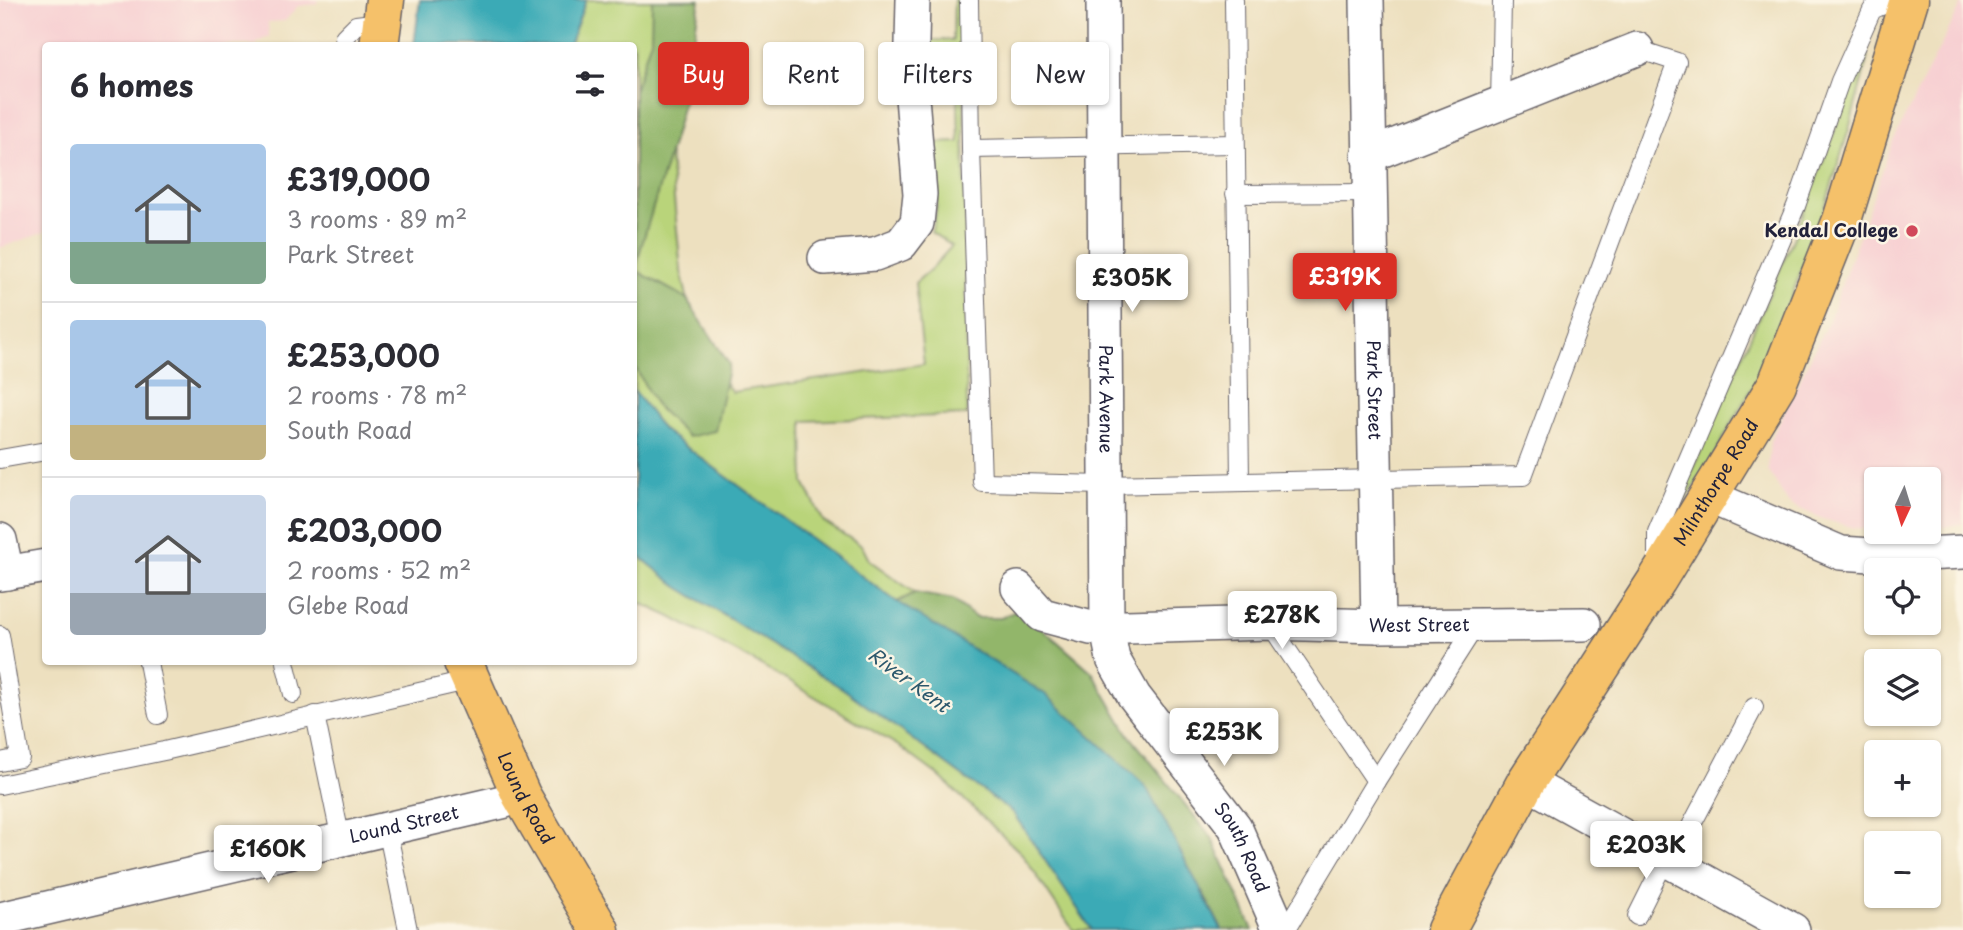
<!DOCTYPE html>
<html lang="en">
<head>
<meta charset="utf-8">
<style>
  :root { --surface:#fff; --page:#f7f7f7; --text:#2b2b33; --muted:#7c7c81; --line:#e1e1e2; --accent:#d93025 }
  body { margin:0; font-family:"Playpen Sans",sans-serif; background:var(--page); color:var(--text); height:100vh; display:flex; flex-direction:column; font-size:26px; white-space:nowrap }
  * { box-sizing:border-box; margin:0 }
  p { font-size:23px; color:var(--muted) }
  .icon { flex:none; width:38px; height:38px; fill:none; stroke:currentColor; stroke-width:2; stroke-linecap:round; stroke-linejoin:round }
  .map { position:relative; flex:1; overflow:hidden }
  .drawer { position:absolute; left:42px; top:42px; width:595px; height:623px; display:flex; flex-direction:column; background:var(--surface); border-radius:7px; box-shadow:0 2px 5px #0004 }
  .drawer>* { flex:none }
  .guide { position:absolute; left:658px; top:42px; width:665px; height:63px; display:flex; gap:14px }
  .needle { width:46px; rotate:184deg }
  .tools { position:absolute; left:1864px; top:467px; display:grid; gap:14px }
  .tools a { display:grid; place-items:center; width:77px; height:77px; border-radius:7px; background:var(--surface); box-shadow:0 2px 5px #0004; font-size:35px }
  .price { position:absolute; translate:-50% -60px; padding:0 16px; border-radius:7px; background:#fff; color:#222; font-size:23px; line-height:46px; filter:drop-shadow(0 2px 4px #0008) }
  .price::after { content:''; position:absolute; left:50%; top:42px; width:21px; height:16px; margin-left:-10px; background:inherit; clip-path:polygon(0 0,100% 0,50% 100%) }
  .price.selected { background:var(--accent); color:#fff }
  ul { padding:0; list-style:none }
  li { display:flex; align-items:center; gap:21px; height:175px; padding:0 28px }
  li+li { border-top:2px solid var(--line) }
  li span { display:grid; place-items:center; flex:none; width:196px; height:140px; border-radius:7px; color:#555 }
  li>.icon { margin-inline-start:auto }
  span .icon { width:84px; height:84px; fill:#fffc; stroke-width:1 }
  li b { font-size:30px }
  h2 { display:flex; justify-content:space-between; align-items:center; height:84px; padding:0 28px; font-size:30px }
  .tag { padding:0 24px; border-radius:7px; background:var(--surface); box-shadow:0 2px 5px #0004; font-size:24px; line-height:63px }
  .tag.selected { background:var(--accent); color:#fff }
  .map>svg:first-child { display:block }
  .built { fill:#f7cfd2 }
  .green { fill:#b9d47a; stroke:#6e7b5a; stroke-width:2 }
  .forest { fill:#92b66a; stroke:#5a6c52; stroke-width:2 }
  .water { fill:#3aaab6; stroke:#2e6678; stroke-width:2 }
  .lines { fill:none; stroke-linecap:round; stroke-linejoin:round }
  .service-casing { stroke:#696469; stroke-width:20 }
  .minor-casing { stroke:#696469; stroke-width:36 }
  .primary-casing { stroke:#696469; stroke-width:41 }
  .trunk-casing { stroke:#696469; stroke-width:41 }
  .service { stroke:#fff; stroke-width:18 }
  .minor { stroke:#fff; stroke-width:33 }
  .primary { stroke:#f5c16b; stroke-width:38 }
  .trunk { stroke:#f5c16b; stroke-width:38 }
  .poi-dot { fill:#d1495b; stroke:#fcf5e5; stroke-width:2.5 }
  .labels { text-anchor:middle; stroke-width:5; stroke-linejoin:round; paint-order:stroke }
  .poi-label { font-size:18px; font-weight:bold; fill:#22223b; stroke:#fcf5e5; text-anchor:end }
  .street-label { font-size:18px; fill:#22223b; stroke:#fcf5e5 }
  .water-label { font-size:19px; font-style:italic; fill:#2c586c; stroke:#fcf5e5 }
</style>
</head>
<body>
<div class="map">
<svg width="1963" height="930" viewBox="0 0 1963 930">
  <rect width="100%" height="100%" fill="#fcf5e5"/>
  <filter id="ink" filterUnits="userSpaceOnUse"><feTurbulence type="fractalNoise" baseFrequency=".0143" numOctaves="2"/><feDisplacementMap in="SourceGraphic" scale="14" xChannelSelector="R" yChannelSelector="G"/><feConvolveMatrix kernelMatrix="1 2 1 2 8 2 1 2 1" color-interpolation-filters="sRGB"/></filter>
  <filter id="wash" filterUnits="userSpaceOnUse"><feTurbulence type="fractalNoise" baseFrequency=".00686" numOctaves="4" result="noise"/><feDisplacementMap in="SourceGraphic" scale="28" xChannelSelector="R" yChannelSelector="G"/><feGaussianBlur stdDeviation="1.57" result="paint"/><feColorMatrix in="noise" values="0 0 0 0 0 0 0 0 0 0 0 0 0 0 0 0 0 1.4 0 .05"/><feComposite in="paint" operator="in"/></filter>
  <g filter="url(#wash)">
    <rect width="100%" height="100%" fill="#ede0bf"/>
    <g class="built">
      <path d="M 0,0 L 318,0 L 316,4 L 298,6 L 285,21 L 268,22 L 269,37 L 257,42 L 257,45 L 46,46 L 45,232 L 0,248 Z"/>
      <path d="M 1963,1 L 1963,524 L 1929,529 L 1928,480 L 1876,480 L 1876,530 L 1855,528 L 1823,519 L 1789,504 L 1768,470 L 1770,441 L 1829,320 L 1893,141 Z"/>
    </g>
    <g class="green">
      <path d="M 586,0 L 694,0 L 668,137 L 681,271 L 693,322 L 701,352 L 732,392 L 924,364 L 915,283 L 931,269 L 952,246 L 931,232 C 942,204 935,173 932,143 L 959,142 L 957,57 L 928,57 L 928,40 L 953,40 L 954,0 L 963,0 L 967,415 L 803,421 L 804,483 L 824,522 L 862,546 L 869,560 L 915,593 L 897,602 L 663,430 L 634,391 L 634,46 L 569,46 Z"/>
      <path d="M 1866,35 L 1868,57 L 1849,129 L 1824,210 L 1784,316 L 1757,379 L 1709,464 L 1668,526 L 1794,237 L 1853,83 Z"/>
      <path d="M 634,552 L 678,587 L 845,690 L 1013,813 L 1092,930 L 1073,930 L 1022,854 L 938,775 L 897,745 L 761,665 L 669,616 L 634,600 Z"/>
    </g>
    <g class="forest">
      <path d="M 652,0 L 700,0 C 695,28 692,57 687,85 C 674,148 651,208 635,270 L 686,298 L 729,364 L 715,431 L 688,437 L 656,406 L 634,365 L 634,91 L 651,39 Z"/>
      <path d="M 915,593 L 953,600 L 976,618 L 1001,618 L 1020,609 L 1092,672 L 1129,735 L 1212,838 L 1253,930 L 1222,930 L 1203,892 L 897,602 Z"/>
    </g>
    <g class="water">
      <path d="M 420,0 L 586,0 L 569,45 L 414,45 Z"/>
      <path d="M 634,391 L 663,430 L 897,602 L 1045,694 L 1145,785 L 1222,930 L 1092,930 L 1013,813 L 845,690 L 678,587 L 634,552 Z"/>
    </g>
  </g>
  <g filter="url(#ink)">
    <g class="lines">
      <g class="service-casing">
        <g id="service">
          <path d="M 969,0 L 971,149 L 982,482 L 1105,485 L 1523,476 L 1677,62 L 1637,49"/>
          <path d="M 1234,0 L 1240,480"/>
          <path d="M 344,37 L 356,25 L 381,22"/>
          <path d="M 1500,105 L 1502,0"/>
          <path d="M 971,149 L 1235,144"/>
          <path d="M 1235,194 L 1369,193"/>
          <path d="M 0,459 L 46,451"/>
          <path d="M 1657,566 L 1657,532 L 1796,206 L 1840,81 L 1872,10 L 1894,0"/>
          <path d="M 1269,623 L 1376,781"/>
          <path d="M 0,635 L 20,758 L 0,762"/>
          <path d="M 148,662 L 158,715"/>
          <path d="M 285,662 L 293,694"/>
          <path d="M 315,715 L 341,840"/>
          <path d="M 0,785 L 164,751 L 471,680"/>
          <path d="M 387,829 L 408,930"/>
          <path d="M 1671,864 L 1754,707"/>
          <path d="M 1637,916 L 1665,860"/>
          <path d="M 1286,930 L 1376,781 L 1476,625"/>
        </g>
      </g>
      <g class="minor-casing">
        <g id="minor">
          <path id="s1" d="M 1103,0 L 1107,629 L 1113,659 L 1134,696 L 1235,827 L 1280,930"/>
          <path id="s2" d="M 1367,0 L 1378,626"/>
          <path d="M 1368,156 L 1637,49"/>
          <path d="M 825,258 L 875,254 L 901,244 L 917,223 L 920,194 L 911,85 L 913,0"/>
          <path d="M 1708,496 L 1841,553 L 1886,556 L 1963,552"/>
          <path d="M 0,540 L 7,573"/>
          <path d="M 0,574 L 46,566"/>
          <path id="s3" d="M 1018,588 L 1042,615 L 1091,628 L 1269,623 L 1378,626 L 1584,624"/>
          <path d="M 1526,782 L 1793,930"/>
          <path id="s4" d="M 0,919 L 502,802 L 521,795"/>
        </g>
      </g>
      <g class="primary-casing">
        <g id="primary">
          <path d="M 379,46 L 385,0"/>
          <path id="s5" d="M 463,662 L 521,795 L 600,930"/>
        </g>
      </g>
      <g class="trunk-casing">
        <g id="trunk">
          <path id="s6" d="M 1446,930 L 1526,782 L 1657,580 L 1777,384 L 1842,220 L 1909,0"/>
        </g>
      </g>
      <use href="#service" class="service"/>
      <use href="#minor" class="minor"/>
      <use href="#primary" class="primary"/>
      <use href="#trunk" class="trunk"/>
    </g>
  </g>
  <circle class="poi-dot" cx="1912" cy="231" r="7"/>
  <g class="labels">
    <g class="poi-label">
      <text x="1898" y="237">Kendal College</text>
    </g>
    <g class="street-label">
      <text dy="6" stroke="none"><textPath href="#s2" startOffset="390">Park Street</textPath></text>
      <text dy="6" stroke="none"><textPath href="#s1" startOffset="399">Park Avenue</textPath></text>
      <text dy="6" stroke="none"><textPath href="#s6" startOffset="523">Milnthorpe Road</textPath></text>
      <text dy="6" stroke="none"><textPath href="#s3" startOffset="415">West Street</textPath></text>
      <text dy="6" stroke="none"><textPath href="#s5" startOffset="150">Lound Road</textPath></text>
      <text dy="6" stroke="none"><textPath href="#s4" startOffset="415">Lound Street</textPath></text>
      <text dy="6" stroke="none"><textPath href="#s1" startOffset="889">South Road</textPath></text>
    </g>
    <g class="water-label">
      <text transform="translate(909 680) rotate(36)" y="7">River Kent</text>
    </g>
  </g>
</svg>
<div class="tools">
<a><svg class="needle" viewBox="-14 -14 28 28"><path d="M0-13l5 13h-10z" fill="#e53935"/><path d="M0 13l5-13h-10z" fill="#7c7c81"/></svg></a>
<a><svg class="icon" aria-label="locate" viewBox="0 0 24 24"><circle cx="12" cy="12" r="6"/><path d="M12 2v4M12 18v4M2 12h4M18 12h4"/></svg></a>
<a><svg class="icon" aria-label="layers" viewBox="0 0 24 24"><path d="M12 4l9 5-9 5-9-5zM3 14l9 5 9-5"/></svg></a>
<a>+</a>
<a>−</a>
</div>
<b class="price selected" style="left:1345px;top:313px">£319K</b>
<b class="price" style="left:1132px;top:314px">£305K</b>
<b class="price" style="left:1282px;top:651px">£278K</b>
<b class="price" style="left:1224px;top:768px">£253K</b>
<b class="price" style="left:1646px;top:881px">£203K</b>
<b class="price" style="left:268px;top:885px">£160K</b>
<div class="guide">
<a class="tag selected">Buy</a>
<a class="tag">Rent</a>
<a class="tag">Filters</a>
<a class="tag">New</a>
</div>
<section class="drawer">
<h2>6 homes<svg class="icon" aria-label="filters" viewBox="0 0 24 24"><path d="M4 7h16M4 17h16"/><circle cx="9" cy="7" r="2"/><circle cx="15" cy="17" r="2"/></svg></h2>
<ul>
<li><span style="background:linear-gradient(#a9c7e8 70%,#7fa58c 0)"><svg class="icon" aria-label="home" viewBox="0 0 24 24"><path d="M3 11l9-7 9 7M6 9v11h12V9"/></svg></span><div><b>£319,000</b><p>3 rooms · 89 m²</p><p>Park Street</p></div></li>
<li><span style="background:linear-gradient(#a9c7e8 75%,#c2b280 0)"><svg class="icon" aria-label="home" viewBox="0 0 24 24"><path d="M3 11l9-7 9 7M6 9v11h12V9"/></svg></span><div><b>£253,000</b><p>2 rooms · 78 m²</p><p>South Road</p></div></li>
<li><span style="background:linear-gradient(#c9d6e8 70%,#9aa5b1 0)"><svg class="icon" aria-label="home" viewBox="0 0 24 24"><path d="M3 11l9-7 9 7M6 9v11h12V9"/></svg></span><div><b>£203,000</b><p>2 rooms · 52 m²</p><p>Glebe Road</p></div></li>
</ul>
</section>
</div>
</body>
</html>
